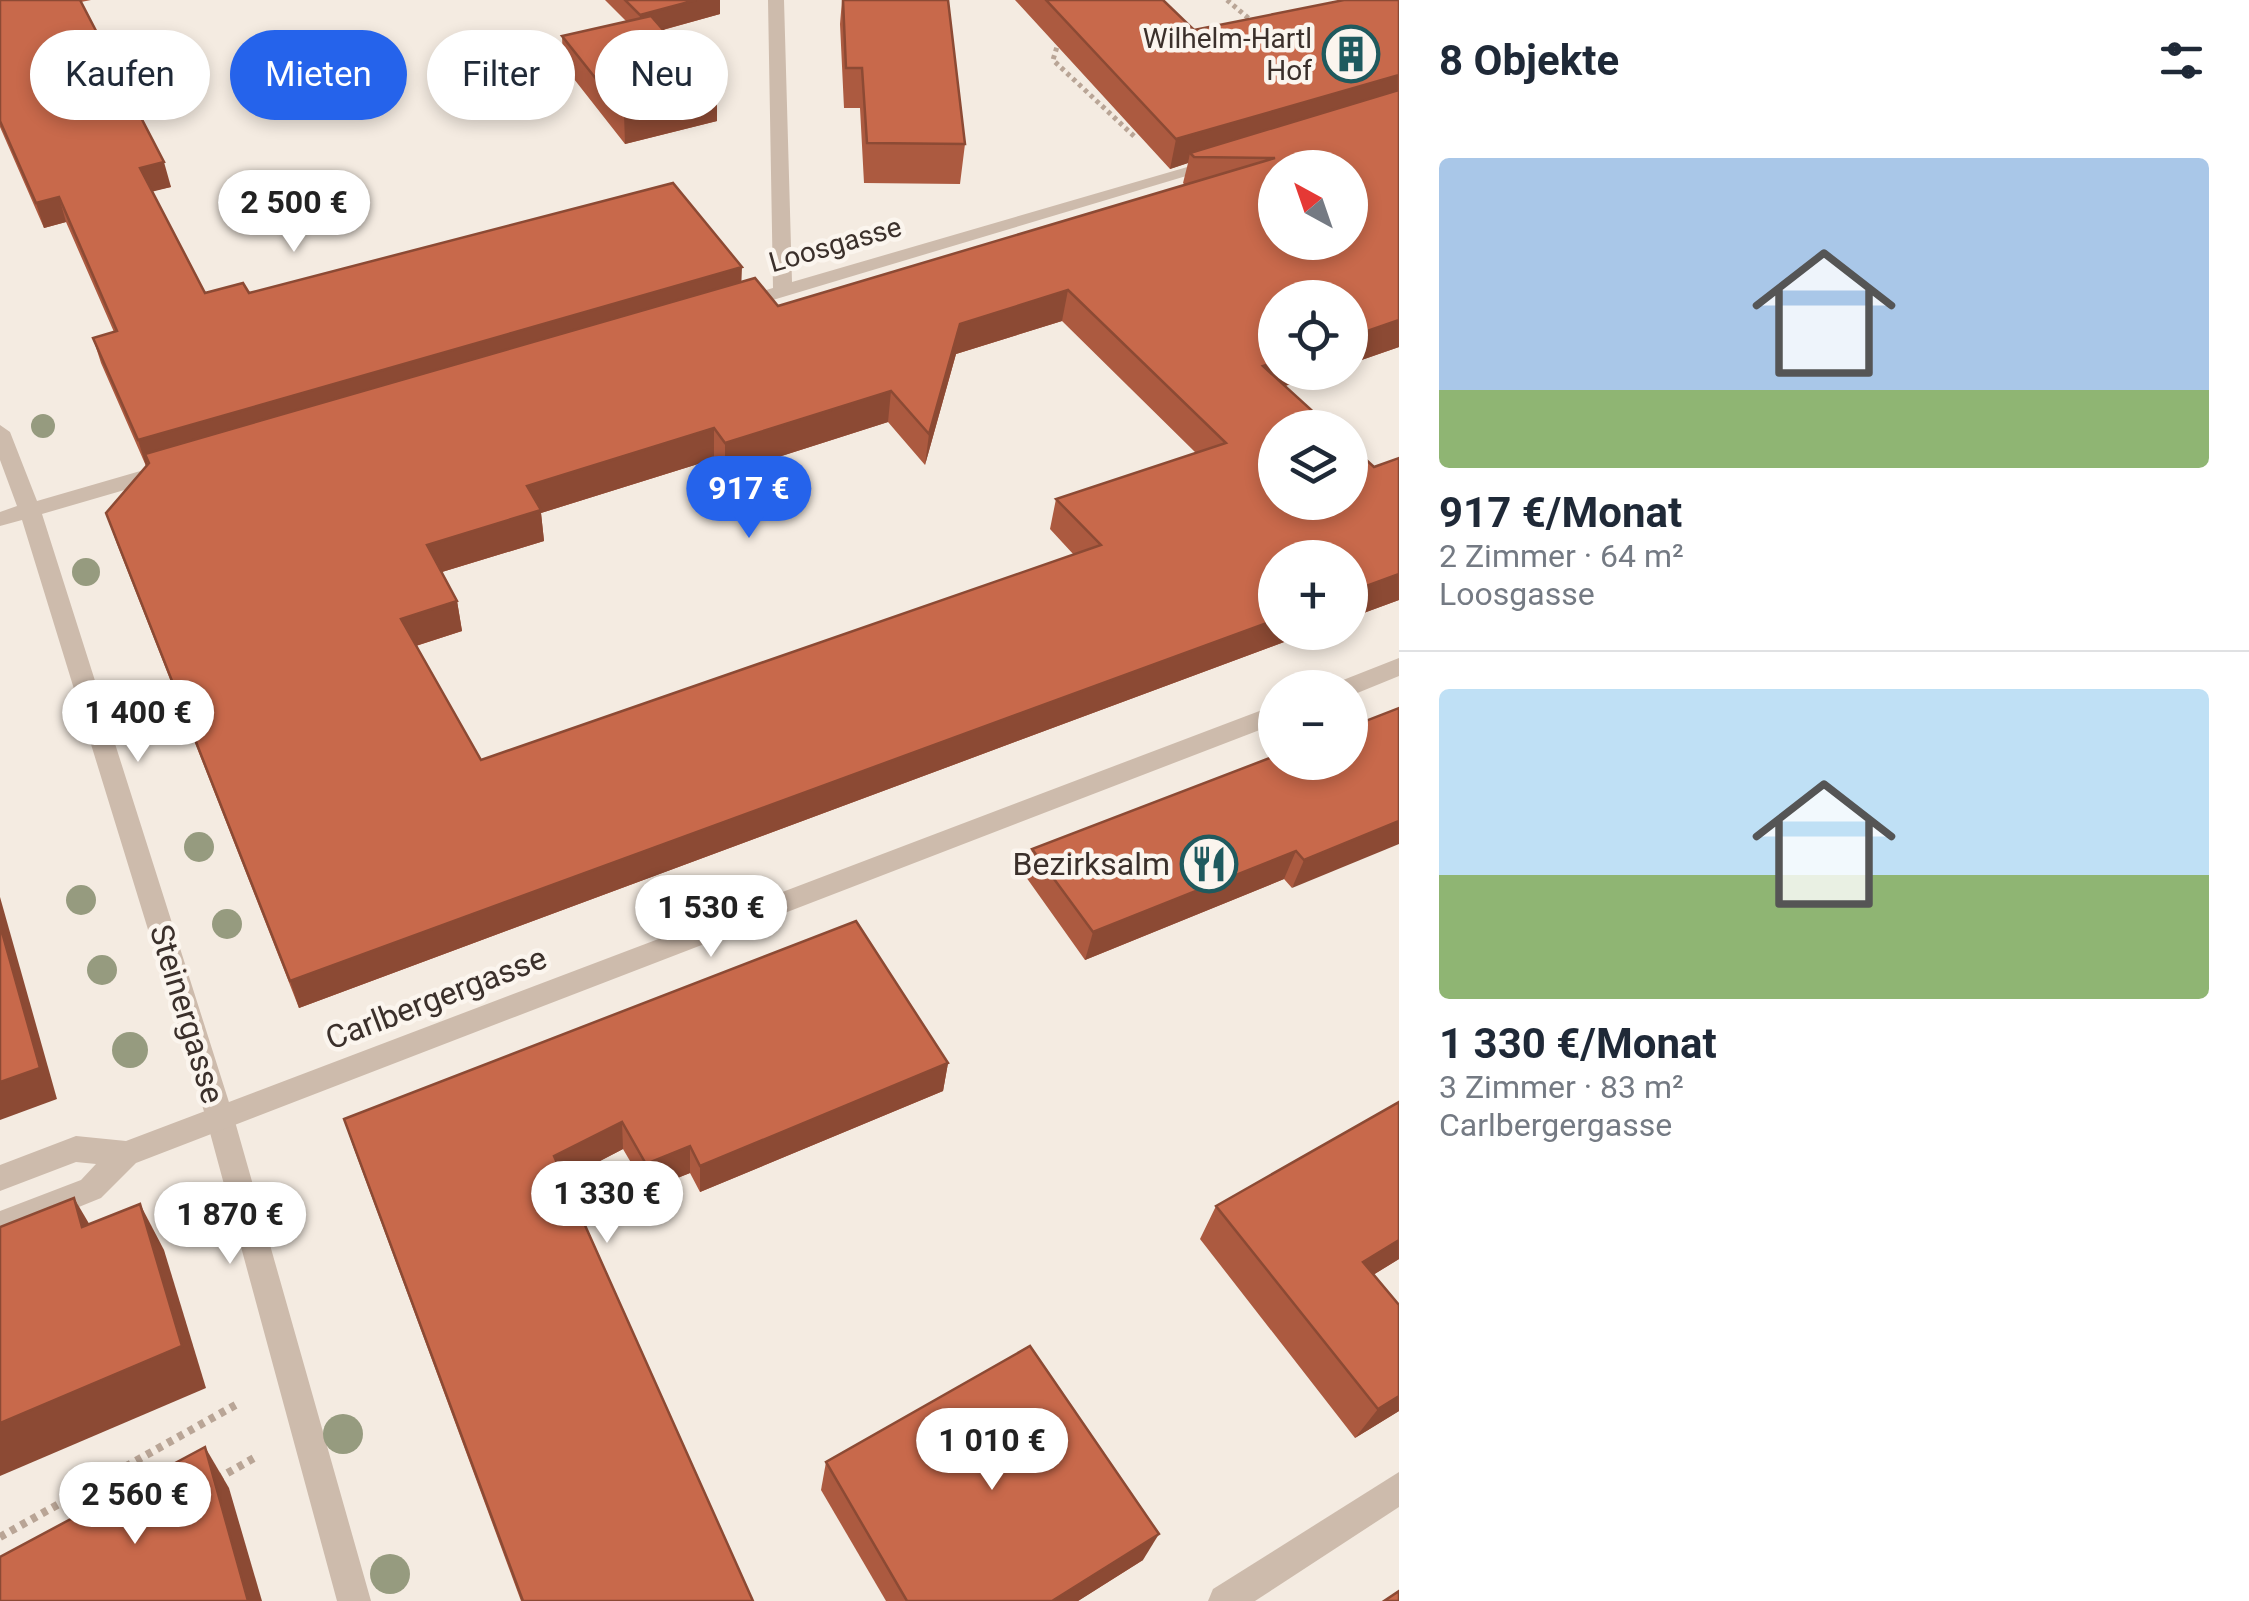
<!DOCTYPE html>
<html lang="de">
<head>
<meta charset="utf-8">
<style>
  :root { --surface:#fff; --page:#f6f6f7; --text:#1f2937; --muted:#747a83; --line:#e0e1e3; --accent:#2563eb }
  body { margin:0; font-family:Roboto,sans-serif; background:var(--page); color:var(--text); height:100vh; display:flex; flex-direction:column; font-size:38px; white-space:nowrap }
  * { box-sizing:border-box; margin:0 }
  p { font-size:32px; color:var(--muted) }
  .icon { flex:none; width:55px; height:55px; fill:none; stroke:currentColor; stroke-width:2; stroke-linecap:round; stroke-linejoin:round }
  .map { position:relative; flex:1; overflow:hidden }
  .sheet { display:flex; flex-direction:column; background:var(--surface); width:850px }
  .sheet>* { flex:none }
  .hud { position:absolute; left:30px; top:30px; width:950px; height:90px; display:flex; gap:20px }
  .needle { width:65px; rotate:320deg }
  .controls { position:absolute; left:1258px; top:150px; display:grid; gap:20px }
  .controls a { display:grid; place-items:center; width:110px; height:110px; border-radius:50%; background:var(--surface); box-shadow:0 5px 15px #0003; font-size:50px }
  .price { position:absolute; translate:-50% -85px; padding:0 22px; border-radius:35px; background:#fff; color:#222; font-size:32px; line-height:65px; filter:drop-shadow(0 2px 5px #0008) }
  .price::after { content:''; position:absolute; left:50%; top:60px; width:30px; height:22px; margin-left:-15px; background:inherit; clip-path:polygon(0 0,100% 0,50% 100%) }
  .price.selected { background:var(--accent); color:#fff }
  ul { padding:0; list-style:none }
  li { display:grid; align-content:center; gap:20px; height:530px; padding:0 40px }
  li+li { border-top:2px solid var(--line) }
  li span { display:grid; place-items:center; height:310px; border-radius:10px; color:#555 }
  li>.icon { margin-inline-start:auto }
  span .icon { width:180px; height:180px; fill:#fffc; stroke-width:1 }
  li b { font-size:42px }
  h2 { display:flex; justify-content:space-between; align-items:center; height:120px; padding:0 40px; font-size:42px }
  .chip { padding:0 35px; border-radius:45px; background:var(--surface); box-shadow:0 5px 15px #0003; font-size:35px; line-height:90px }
  .chip.selected { background:var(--accent); color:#fff }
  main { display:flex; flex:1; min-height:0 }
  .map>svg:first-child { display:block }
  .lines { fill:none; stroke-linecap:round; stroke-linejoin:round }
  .path-far1 { stroke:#b9a596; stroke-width:5; stroke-dasharray:4 4; stroke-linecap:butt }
  .path { stroke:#b9a596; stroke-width:8; stroke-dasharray:6 6; stroke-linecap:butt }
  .minor { fill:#cdbbac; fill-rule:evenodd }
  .tertiary { fill:#cdbbac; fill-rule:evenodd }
  .tree { fill:#969b7f }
  .wall { fill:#ac5a40; fill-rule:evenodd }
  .shaded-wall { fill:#8c4a34 }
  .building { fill:#c8694b; stroke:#8c4a34; stroke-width:2.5; fill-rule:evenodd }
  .labels { text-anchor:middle; stroke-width:9; stroke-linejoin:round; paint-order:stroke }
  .far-poi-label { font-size:28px; fill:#3b302b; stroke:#fbf5ee; text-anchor:end }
  .far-street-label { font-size:28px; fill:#3b302b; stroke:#fbf5ee }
  .poi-label { font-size:32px; fill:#3b302b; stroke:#fbf5ee; text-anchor:end }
  .street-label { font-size:32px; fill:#3b302b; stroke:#fbf5ee }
</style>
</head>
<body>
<main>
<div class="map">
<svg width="1399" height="1601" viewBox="0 0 1399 1601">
  <rect width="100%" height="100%" fill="#f4ebe1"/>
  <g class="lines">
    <g class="path-far1">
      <path d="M 1227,0 L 1253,22"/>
      <path d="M 1059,40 L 1053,60 L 1135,137"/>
    </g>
    <g class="path">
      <path d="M 217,1479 L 254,1458"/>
      <path d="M 0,1537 L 239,1403"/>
    </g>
    <g class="minor">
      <path d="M 768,0 L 784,0 L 792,282 L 1208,161 L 1220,161 L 1223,165 L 746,308 L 732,308 L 732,300 L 773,288 Z"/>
      <path d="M 0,425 L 10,432 L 37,501 L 168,463 L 179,470 L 176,475 L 42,514 L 234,1118 L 371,1601 L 337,1601 L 206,1118 L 22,520 L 0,526 L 0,512 L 17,506 L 0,460 Z"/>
      <path d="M 1399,1472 L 1399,1507 L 1255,1601 L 1208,1601 L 1213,1589 Z"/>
    </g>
    <g class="tertiary">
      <path d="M 1399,658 L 1399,676 L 1350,696 L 1350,688 L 1334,688 L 1338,682 Z"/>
      <path d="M 1275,705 L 1275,724 L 136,1163 L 101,1198 L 0,1239 L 0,1211 L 81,1180 L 96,1164 L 76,1162 L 0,1191 L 0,1165 L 76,1136 L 126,1141 Z"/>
    </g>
  </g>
  <g class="tree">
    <circle cx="43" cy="426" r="12"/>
    <circle cx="86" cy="572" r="14"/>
    <circle cx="199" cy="847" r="15"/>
    <circle cx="81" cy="900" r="15"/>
    <circle cx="227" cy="924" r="15"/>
    <circle cx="102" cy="970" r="15"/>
    <circle cx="130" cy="1050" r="18"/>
    <circle cx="343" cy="1434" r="20"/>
    <circle cx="390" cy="1574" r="20"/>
  </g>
  <g class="wall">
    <path d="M 0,0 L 91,0 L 81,2 L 171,187 L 152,191 L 205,293 L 249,293 L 741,282 L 778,306 L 1185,185 L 1183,183 L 1188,163 L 1170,169 L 1015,0 L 1163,0 L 1399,347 L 1350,364 L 1350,298 L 1275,372 L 1325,372 L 1285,386 L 1374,467 L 1399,458 L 1399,600 L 1350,618 L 1275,632 L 1311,632 L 299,1008 L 117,544 L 106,513 L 147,465 L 146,466 L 101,363 L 93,338 L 114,332 L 66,222 L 44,228 L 0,127 ZM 1062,321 L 1196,453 L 1056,499 L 1050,529 L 1074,555 L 481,760 L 416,646 L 462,631 L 457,601 L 442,572 L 544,541 L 541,513 L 714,459 L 725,474 L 888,422 L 925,465 L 956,354 Z"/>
    <path d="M 605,0 L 720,0 L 720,14 L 663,30 L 717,92 L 717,121 L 625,144 L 563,65 L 562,36 L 626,21 Z"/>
    <path d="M 842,0 L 948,0 L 965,144 L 960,184 L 864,183 L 860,108 L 844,108 L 840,24 Z"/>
    <path d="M 1399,708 L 1292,888 L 1284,879 L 1085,960 L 1026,877 L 1032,849 Z"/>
    <path d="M 948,1063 L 943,1091 L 700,1192 L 690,1173 L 647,1190 L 623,1149 L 565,1179 L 753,1601 L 521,1601 L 353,1146 L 344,1119 Z"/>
    <path d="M 1399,1102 L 1399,1259 L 1373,1275 L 1399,1411 L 1355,1438 L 1200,1239 L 1216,1206 Z"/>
    <path d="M 826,1462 L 1143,1560 L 1078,1601 L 886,1601 L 821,1490 Z"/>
  </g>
  <g class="shaded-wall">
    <path d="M 696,0 L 720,0 L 720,14 L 640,36 L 640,15 Z"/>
    <path d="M 1399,75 L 1399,99 L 1190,153 L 1188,163 L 1170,169 L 1176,139 Z"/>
    <path d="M 717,92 L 717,121 L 625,144 L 624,114 Z"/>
    <path d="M 164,162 L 171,187 L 147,193 L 140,168 Z"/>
    <path d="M 59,197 L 66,222 L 44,228 L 36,203 Z"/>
    <path d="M 742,267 L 741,292 L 145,454 L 148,465 L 146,466 L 138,440 Z"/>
    <path d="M 1068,290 L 1062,321 L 956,354 L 925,465 L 929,434 L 960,324 Z"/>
    <path d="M 1399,320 L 1399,347 L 1350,364 L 1350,337 Z"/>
    <path d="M 1275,362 L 1275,372 L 1325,372 L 1254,397 L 1263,366 Z"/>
    <path d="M 891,391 L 888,422 L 725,474 L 725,443 Z"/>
    <path d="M 714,428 L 714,459 L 541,513 L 544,541 L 432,575 L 427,545 L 527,486 Z"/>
    <path d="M 1399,574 L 1399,600 L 1350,618 L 1350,592 Z"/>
    <path d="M 457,601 L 462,631 L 406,649 L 401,619 Z"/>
    <path d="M 1275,620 L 1275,632 L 1311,632 L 299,1008 L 290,981 Z"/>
    <path d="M 1399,821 L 1399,844 L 1292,888 L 1304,860 Z"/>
    <path d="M 1296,851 L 1284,879 L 1085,960 L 1093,932 Z"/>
    <path d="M 0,897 L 57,1099 L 0,1120 Z"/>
    <path d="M 948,1063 L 943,1091 L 700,1192 L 700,1166 Z"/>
    <path d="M 622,1122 L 623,1149 L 558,1183 L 554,1156 Z"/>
    <path d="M 690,1146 L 690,1173 L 647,1190 L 646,1164 Z"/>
    <path d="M 74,1198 L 101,1244 L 82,1227 Z"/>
    <path d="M 140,1204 L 164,1250 L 206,1388 L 0,1476 L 0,1423 Z"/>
    <path d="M 1399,1240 L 1399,1259 L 1342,1294 L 1363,1262 Z"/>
    <path d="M 1399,1396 L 1399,1411 L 1355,1438 L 1378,1409 Z"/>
    <path d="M 205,1447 L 229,1488 L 262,1601 L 248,1601 Z"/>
    <path d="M 1159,1534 L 1143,1560 L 1078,1601 L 1052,1601 Z"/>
  </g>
  <g class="building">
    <path d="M 0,0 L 80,0 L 164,162 L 140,168 L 205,293 L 243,283 L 249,293 L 673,183 L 742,267 L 138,440 L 93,338 L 117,331 L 59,197 L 36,203 L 0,121 Z"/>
    <path d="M 625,0 L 696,0 L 640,15 Z"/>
    <path d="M 843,0 L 948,0 L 965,144 L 867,143 L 862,68 L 846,68 Z"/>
    <path d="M 1046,0 L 1163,0 L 1194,30 L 1344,0 L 1399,0 L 1399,75 L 1176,139 Z"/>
    <path d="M 651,16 L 717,92 L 624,114 L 562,36 Z"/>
    <path d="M 1399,90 L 1399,320 L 1350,337 L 1350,298 L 1275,298 L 1275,362 L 1263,366 L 1331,428 L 1275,428 L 1275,502 L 1350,502 L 1350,445 L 1374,467 L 1399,458 L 1399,574 L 1350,592 L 1350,558 L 1275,558 L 1275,620 L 290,981 L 106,513 L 149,463 L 145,454 L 755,278 L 778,306 L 1275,158 L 1194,157 L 1190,153 ZM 1275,168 L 1350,168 L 1350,242 L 1275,242 ZM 1068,290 L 1226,443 L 1056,499 L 1101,545 L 481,760 L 401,619 L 457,601 L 427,545 L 541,510 L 527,486 L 714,428 L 725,443 L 891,391 L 929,434 L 960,324 Z"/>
    <path d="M 1399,708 L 1399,821 L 1304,860 L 1296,851 L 1093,932 L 1032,849 L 1275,756 L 1275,762 L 1350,762 L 1350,727 Z"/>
    <path d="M 856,921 L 948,1063 L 700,1166 L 690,1146 L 646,1164 L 622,1122 L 554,1156 L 753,1601 L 523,1601 L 344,1119 Z"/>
    <path d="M 0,925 L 40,1068 L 0,1082 Z"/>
    <path d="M 1399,1102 L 1399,1240 L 1363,1262 L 1399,1305 L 1399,1396 L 1378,1409 L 1216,1206 Z"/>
    <path d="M 74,1198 L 82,1227 L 140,1204 L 182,1346 L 0,1423 L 0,1227 Z"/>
    <path d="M 1030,1346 L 1159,1534 L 1052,1601 L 907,1601 L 826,1462 Z"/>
    <path d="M 205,1447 L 248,1601 L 0,1601 L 0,1557 Z"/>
    <path d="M 1399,1591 L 1399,1601 L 1384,1601 Z"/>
  </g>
  <defs>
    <g id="building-ring" transform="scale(2.875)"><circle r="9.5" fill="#fbf5ee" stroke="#1f5a5e" stroke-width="1.5"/><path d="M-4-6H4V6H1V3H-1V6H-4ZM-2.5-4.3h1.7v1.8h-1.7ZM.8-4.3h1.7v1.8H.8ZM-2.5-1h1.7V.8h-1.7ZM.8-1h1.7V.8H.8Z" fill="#1f5a5e"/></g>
    <g id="restaurant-ring" transform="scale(2.875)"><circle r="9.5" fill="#fbf5ee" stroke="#1f5a5e" stroke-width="1.5"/><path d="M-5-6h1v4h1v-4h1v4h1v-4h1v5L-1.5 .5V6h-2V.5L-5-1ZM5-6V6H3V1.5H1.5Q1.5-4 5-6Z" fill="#1f5a5e"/></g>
  </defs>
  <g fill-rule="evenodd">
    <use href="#building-ring" x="1351" y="54"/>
    <use href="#restaurant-ring" x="1209" y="864"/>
  </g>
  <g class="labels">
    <g class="far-poi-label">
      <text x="1312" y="48">Wilhelm-Hartl<tspan x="1312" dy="32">Hof</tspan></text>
    </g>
    <g class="far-street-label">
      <text transform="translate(835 244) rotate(-16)" y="10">Loosgasse</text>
    </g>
    <g class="poi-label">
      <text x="1170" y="875">Bezirksalm</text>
    </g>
    <g class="street-label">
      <text transform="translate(436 998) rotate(-21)" y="11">Carlbergergasse</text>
      <text transform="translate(187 1014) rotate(73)" y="11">Steinergasse</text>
    </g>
  </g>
</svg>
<div class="controls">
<a><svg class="needle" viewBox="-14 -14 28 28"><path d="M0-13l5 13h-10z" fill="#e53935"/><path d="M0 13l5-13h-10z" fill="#747a83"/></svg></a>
<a><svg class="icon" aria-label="locate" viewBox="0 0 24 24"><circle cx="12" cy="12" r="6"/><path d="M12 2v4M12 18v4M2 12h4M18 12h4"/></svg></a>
<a><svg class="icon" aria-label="layers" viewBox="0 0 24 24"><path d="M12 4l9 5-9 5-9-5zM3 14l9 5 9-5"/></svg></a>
<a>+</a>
<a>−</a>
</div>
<b class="price" style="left:294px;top:255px">2 500 €</b>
<b class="price selected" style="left:749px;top:541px">917 €</b>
<b class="price" style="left:138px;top:765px">1 400 €</b>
<b class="price" style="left:711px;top:960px">1 530 €</b>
<b class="price" style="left:607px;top:1246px">1 330 €</b>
<b class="price" style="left:230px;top:1267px">1 870 €</b>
<b class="price" style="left:992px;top:1493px">1 010 €</b>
<b class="price" style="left:135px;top:1547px">2 560 €</b>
<div class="hud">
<a class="chip">Kaufen</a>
<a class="chip selected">Mieten</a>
<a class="chip">Filter</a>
<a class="chip">Neu</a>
</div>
</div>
<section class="sheet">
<h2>8 Objekte<svg class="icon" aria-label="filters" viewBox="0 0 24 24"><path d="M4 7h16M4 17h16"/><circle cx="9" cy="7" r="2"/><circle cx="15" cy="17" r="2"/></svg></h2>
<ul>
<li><span style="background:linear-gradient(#a9c7e8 75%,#8fb573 0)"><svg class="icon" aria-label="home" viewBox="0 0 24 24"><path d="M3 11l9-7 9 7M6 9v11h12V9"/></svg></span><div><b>917 €/Monat</b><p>2 Zimmer · 64 m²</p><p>Loosgasse</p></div></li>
<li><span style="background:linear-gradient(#bfe0f5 60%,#8fb573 0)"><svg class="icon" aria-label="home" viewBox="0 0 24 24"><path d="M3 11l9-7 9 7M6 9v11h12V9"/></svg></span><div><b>1 330 €/Monat</b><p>3 Zimmer · 83 m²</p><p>Carlbergergasse</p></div></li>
</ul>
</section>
</main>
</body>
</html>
